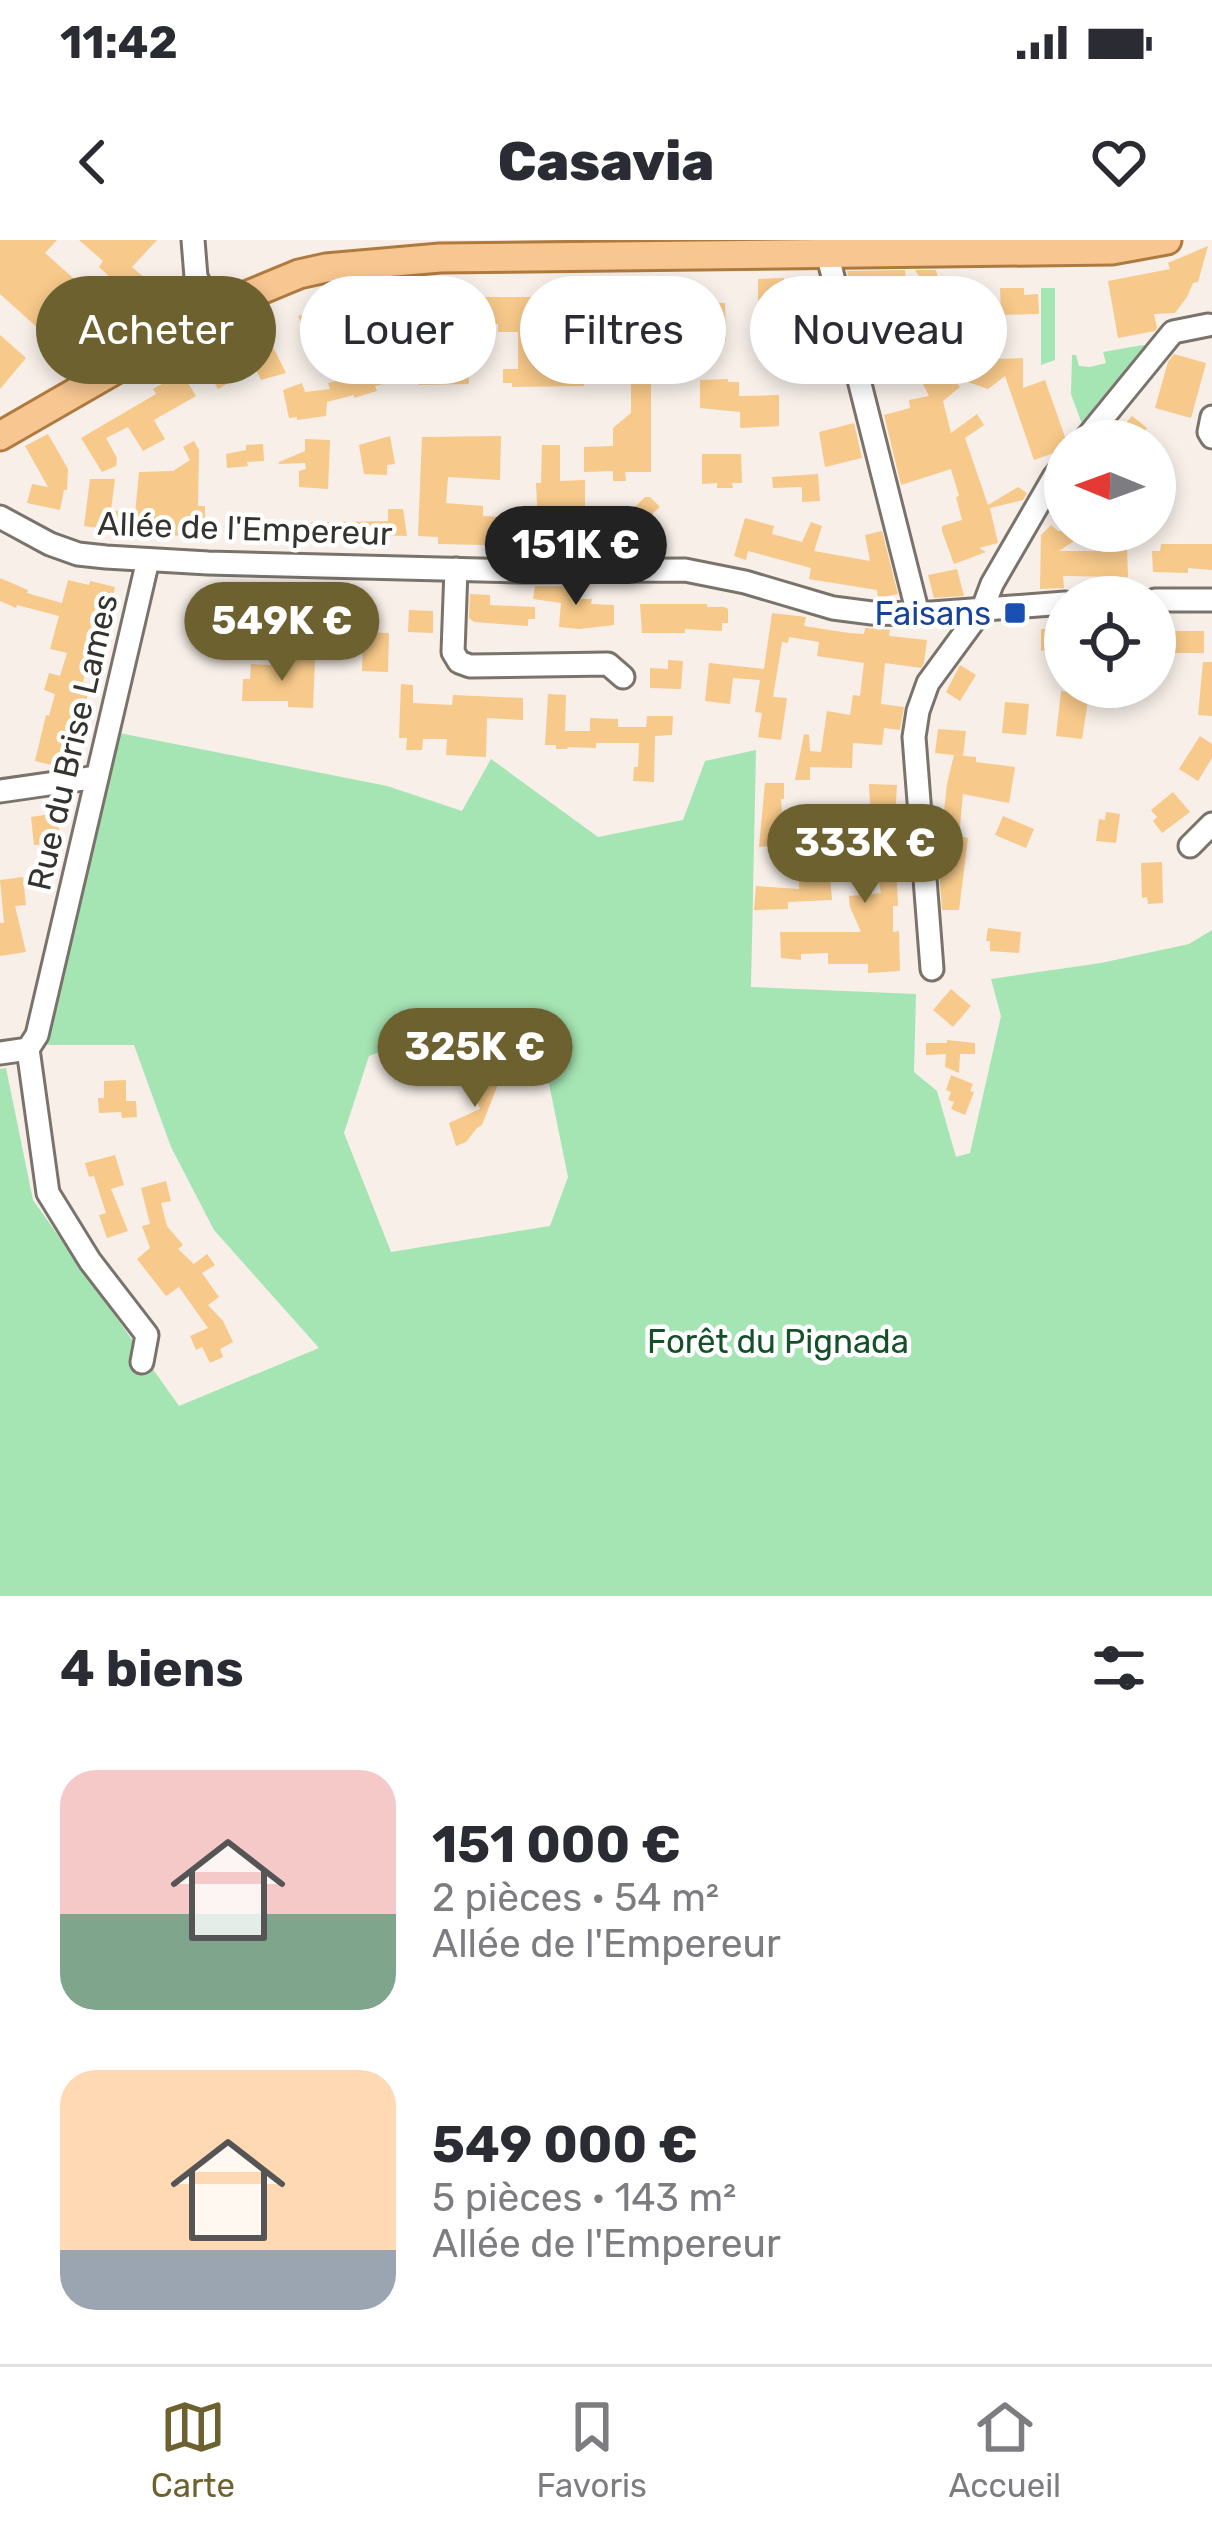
<!DOCTYPE html>
<html lang="fr">
<head>
<meta charset="utf-8">
<style>
  :root { --surface:#fff; --page:#f7f7f7; --text:#2b2b33; --muted:#7c7c81; --line:#e1e1e2; --accent:#6d622f }
  body { margin:0; font-family:Rubik,sans-serif; background:var(--page); color:var(--text); height:100vh; display:flex; flex-direction:column; font-size:45px; white-space:nowrap }
  * { box-sizing:border-box; margin:0 }
  p { font-size:39px; color:var(--muted) }
  .icon { flex:none; width:66px; height:66px; fill:none; stroke:currentColor; stroke-width:2; stroke-linecap:round; stroke-linejoin:round }
  .map { position:relative; height:1356px; overflow:hidden }
  .details { display:flex; flex-direction:column; background:var(--surface); flex:1 }
  .details>* { flex:none }
  .banner { position:absolute; left:36px; top:36px; width:1140px; height:108px; display:flex; gap:24px }
  .needle { width:78px; rotate:271deg }
  .controls { position:absolute; left:1044px; top:180px; display:grid; gap:24px }
  .controls a { display:grid; place-items:center; width:132px; height:132px; border-radius:50%; background:var(--surface); box-shadow:0 6px 18px #0003; font-size:60px }
  .price { position:absolute; translate:-50% -102px; padding:0 27px; border-radius:42px; background:var(--accent); color:#fff; font-size:39px; line-height:78px; filter:drop-shadow(0 3px 6px #0008) }
  .price::after { content:''; position:absolute; left:50%; top:72px; width:36px; height:27px; margin-left:-18px; background:inherit; clip-path:polygon(0 0,100% 0,50% 100%) }
  .price.selected { background:#222; color:#fff }
  ul { padding:0; list-style:none }
  li { display:flex; align-items:center; gap:36px; height:300px; padding:0 60px }
  li span { display:grid; place-items:center; flex:none; width:336px; height:240px; border-radius:36px; color:#555 }
  li>.icon { margin-inline-start:auto }
  span .icon { width:144px; height:144px; fill:#fffc; stroke-width:1 }
  li b { font-size:51px }
  h2 { display:flex; justify-content:space-between; align-items:center; height:144px; padding:0 60px; font-size:51px }
  .tag { padding:0 42px; border-radius:54px; background:var(--surface); box-shadow:0 6px 18px #0003; font-size:42px; line-height:108px }
  .tag.selected { background:var(--accent); color:#fff }
  .status { display:flex; justify-content:space-between; align-items:center; height:84px; padding:0 60px; background:var(--surface); direction:ltr }
  .status svg { height:33px; fill:currentColor }
  header { display:flex; justify-content:space-between; align-items:center; height:156px; padding:0 60px; background:var(--surface); font-size:54px; font-weight:800 }
  .menu { display:flex; justify-content:space-around; align-items:center; height:168px; border-top:3px solid var(--line); background:var(--surface); font-size:33px; color:var(--muted) }
  .menu a { display:grid; justify-items:center; gap:6px }
  .menu .selected { color:var(--accent) }
  .map>svg:first-child { display:block }
  .green { fill:#a5e4b3; fill-rule:evenodd }
  .building { fill:#f7c98a }
  .lines { fill:none; stroke-linecap:round; stroke-linejoin:round }
  .minor-casing { stroke:#7a736c; stroke-width:27 }
  .major-casing { stroke:#af7a3f; stroke-width:33 }
  .minor { stroke:#fff; stroke-width:21 }
  .major { stroke:#f7c691; stroke-width:27 }
  .transit-dot { fill:#1a4fb4; stroke:#fff; stroke-width:4.5 }
  .labels { text-anchor:middle; stroke-width:9; stroke-linejoin:round; paint-order:stroke }
  .street-label { font-size:33px; fill:#353330; stroke:#fff }
  .transit-label { font-size:33px; fill:#164399; stroke:#fff; text-anchor:end }
  .park-label { font-size:33px; fill:#145129; stroke:#fff }
</style>
</head>
<body>
<div class="status"><b>11:42</b><svg viewBox="0 0 49 12"><path d="M0 12V9h3v3zM5 12V6h3v6zM10 12V3h3v9zM15 12V0h3v12zM26 1h20v11H26zM47 4h2v5h-2z"/></svg></div>
<header><svg class="icon" aria-label="back" viewBox="0 0 24 24"><path d="M15 5l-7 7 7 7"/></svg>Casavia<svg class="icon" aria-label="heart" viewBox="0 0 24 24"><path d="M12 20l-8-8c-3-5 5-10 8-4 3-6 11-1 8 4z"/></svg></header>
<div class="map">
<svg width="1212" height="1356" viewBox="0 0 1212 1356">
  <rect width="100%" height="100%" fill="#f7efe8"/>
  <g class="green">
    <path d="M 1041,48 L 1055,48 L 1055,120 L 1041,125 Z"/>
    <path d="M 1143,105 L 1151,108 L 1082,184 L 1071,154 L 1072,115 L 1076,115 L 1079,126 L 1090,127 L 1106,123 L 1103,112 Z"/>
    <path d="M 119,493 L 387,546 L 462,571 L 491,519 L 598,597 L 683,580 L 705,521 L 756,510 L 751,747 L 916,754 L 914,832 L 937,851 L 956,917 L 970,913 L 1001,776 L 991,739 L 1101,723 L 1189,704 L 1212,690 L 1212,1356 L 0,1356 L 0,829 L 6,828 L 33,960 L 179,1166 L 319,1108 L 214,990 L 171,907 L 134,805 L 45,805 ZM 536,780 L 568,937 L 550,986 L 391,1012 L 344,893 L 369,816 L 464,782 Z"/>
  </g>
  <g class="building">
    <path d="M 0,0 L 57,0 L 45,13 L 81,45 L 73,53 L 88,68 L 60,99 L 44,86 L 40,90 L 0,54 Z"/>
    <path d="M 79,0 L 157,0 L 132,27 L 147,40 L 128,61 L 109,42 L 112,39 L 99,27 L 103,21 Z"/>
    <path d="M 1208,6 L 1198,42 L 1193,43 L 1187,57 L 1175,73 L 1154,74 L 1157,88 L 1155,91 L 1118,98 L 1108,41 L 1170,29 L 1168,23 Z"/>
    <path d="M 905,30 L 907,62 L 934,98 L 919,109 L 897,79 L 862,92 L 847,31 Z"/>
    <path d="M 915,30 L 936,30 L 943,58 L 949,54 L 961,73 L 966,71 L 972,81 L 957,90 L 948,77 L 945,78 Z"/>
    <path d="M 784,38 L 784,74 L 817,68 L 825,98 L 833,97 L 844,140 L 792,139 L 791,128 L 769,130 L 758,59 L 758,39 Z"/>
    <path d="M 1000,48 L 1024,48 L 1024,55 L 1038,54 L 1039,74 L 1001,75 Z"/>
    <path d="M 396,55 L 397,59 L 405,59 L 405,62 L 456,61 L 456,73 L 483,72 L 483,57 L 574,57 L 575,94 L 572,94 L 570,103 L 571,129 L 583,128 L 584,146 L 512,147 L 512,143 L 503,143 L 503,129 L 518,129 L 518,92 L 498,92 L 498,84 L 473,85 L 473,88 L 428,88 L 428,76 L 364,83 L 367,93 L 341,98 L 339,84 L 307,95 L 298,76 L 312,72 L 314,76 L 353,67 L 353,70 L 383,63 L 382,57 Z"/>
    <rect x="622" y="57" width="26" height="20"/>
    <path d="M 696,63 L 725,63 L 726,101 L 696,102 Z"/>
    <path d="M 613,93 L 631,93 L 631,115 L 665,116 L 665,129 L 651,129 L 651,232 L 625,232 L 626,241 L 613,241 L 613,231 L 584,232 L 584,207 L 613,206 L 613,188 L 631,173 L 631,131 L 596,130 L 596,117 L 613,118 Z"/>
    <path d="M 0,95 L 26,118 L 0,149 Z"/>
    <path d="M 260,103 L 261,106 L 271,103 L 286,133 L 261,140 L 255,128 L 218,149 L 201,119 L 220,108 L 226,118 Z"/>
    <path d="M 964,108 L 998,119 L 1023,118 L 1023,148 L 1045,140 L 1065,197 L 1065,209 L 1034,220 L 1005,136 L 988,149 L 953,137 L 960,147 L 943,161 L 951,193 L 977,174 L 984,185 L 965,198 L 988,265 L 1018,247 L 1027,253 L 1023,260 L 990,268 L 998,303 L 979,308 L 986,312 L 954,324 L 942,291 L 942,286 L 962,280 L 956,257 L 959,256 L 951,229 L 901,245 L 884,175 L 910,168 L 909,160 L 929,156 L 917,132 L 931,124 L 936,131 L 950,118 L 963,134 L 975,126 Z"/>
    <path d="M 378,109 L 391,109 L 392,124 L 424,121 L 425,128 L 468,128 L 469,144 L 419,145 L 418,136 L 375,146 L 377,151 L 354,158 L 354,155 L 327,162 L 326,176 L 297,180 L 297,177 L 289,178 L 283,150 L 302,143 L 305,152 L 330,149 L 328,143 L 357,136 L 355,129 L 380,122 Z"/>
    <path d="M 1174,114 L 1206,123 L 1191,178 L 1155,168 L 1168,122 Z"/>
    <path d="M 182,133 L 196,156 L 154,180 L 165,199 L 143,211 L 128,187 L 106,198 L 117,218 L 116,226 L 102,232 L 81,198 L 156,154 L 153,149 Z"/>
    <path d="M 728,139 L 728,142 L 739,142 L 739,156 L 779,155 L 779,186 L 742,188 L 740,187 L 740,172 L 700,168 L 700,140 Z"/>
    <path d="M 1132,176 L 1147,188 L 1136,201 L 1110,201 Z"/>
    <path d="M 854,183 L 862,218 L 825,227 L 819,192 Z"/>
    <path d="M 48,194 L 68,229 L 67,250 L 64,250 L 60,270 L 27,263 L 32,244 L 48,247 L 25,206 Z"/>
    <path d="M 390,196 L 395,224 L 387,225 L 387,235 L 364,234 L 359,205 Z"/>
    <path d="M 501,196 L 500,240 L 448,237 L 446,263 L 483,266 L 483,276 L 500,277 L 500,301 L 486,301 L 486,305 L 438,304 L 438,297 L 418,296 L 422,197 Z"/>
    <path d="M 305,199 L 330,200 L 328,249 L 299,247 L 299,231 L 306,229 L 305,223 L 279,224 L 279,222 L 305,211 Z"/>
    <path d="M 194,201 L 199,210 L 198,266 L 205,266 L 205,285 L 190,285 L 189,296 L 162,295 L 162,289 L 114,285 L 113,290 L 84,286 L 90,239 L 115,239 L 111,270 L 135,274 L 139,232 L 173,231 L 190,220 L 183,207 Z"/>
    <path d="M 263,204 L 264,221 L 247,222 L 248,226 L 227,228 L 226,214 L 246,210 L 246,205 Z"/>
    <path d="M 542,205 L 560,205 L 560,241 L 585,240 L 585,271 L 605,271 L 605,277 L 625,277 L 645,257 L 650,257 L 660,267 L 653,273 L 650,307 L 636,307 L 636,292 L 629,293 L 629,289 L 605,289 L 604,305 L 539,303 L 536,243 L 541,243 Z"/>
    <path d="M 702,214 L 741,214 L 742,243 L 732,243 L 733,248 L 717,248 L 717,243 L 702,244 Z"/>
    <path d="M 818,234 L 820,261 L 802,262 L 802,247 L 773,248 L 772,237 Z"/>
    <path d="M 388,269 L 403,269 L 407,296 L 376,295 L 376,301 L 289,298 L 289,283 L 388,281 Z"/>
    <path d="M 241,274 L 262,274 L 261,298 L 240,297 Z"/>
    <path d="M 745,278 L 774,286 L 772,294 L 802,302 L 811,282 L 822,286 L 814,311 L 870,321 L 865,295 L 882,291 L 898,354 L 878,358 L 877,350 L 809,339 L 811,328 L 748,311 L 746,320 L 734,316 Z"/>
    <path d="M 1051,285 L 1058,291 L 1089,291 L 1059,311 L 1110,311 L 1110,308 L 1127,308 L 1128,337 L 1063,336 L 1064,348 L 1040,349 L 1041,295 Z"/>
    <path d="M 1161,304 L 1212,304 L 1212,330 L 1188,328 L 1188,333 L 1153,332 L 1152,311 L 1160,311 Z"/>
    <path d="M 957,329 L 964,356 L 934,358 L 928,335 Z"/>
    <path d="M 0,338 L 28,350 L 27,353 L 62,363 L 68,340 L 89,345 L 90,341 L 115,347 L 109,378 L 101,376 L 97,385 L 83,442 L 91,444 L 85,464 L 79,462 L 71,495 L 68,495 L 59,527 L 35,521 L 46,475 L 49,476 L 55,454 L 44,450 L 49,433 L 60,436 L 67,413 L 50,409 L 59,376 L 17,365 L 16,368 L 0,361 Z"/>
    <path d="M 300,345 L 331,346 L 332,350 L 338,350 L 338,374 L 290,373 L 291,349 L 300,348 Z"/>
    <path d="M 535,346 L 580,346 L 580,359 L 592,359 L 591,364 L 614,365 L 614,385 L 579,389 L 559,387 L 561,363 L 533,359 Z"/>
    <path d="M 470,354 L 490,355 L 490,365 L 535,367 L 535,379 L 528,379 L 528,386 L 474,382 L 469,378 Z"/>
    <path d="M 224,362 L 239,373 L 214,408 L 200,398 Z"/>
    <path d="M 640,364 L 707,364 L 707,367 L 724,367 L 728,369 L 728,383 L 722,383 L 722,391 L 685,389 L 685,393 L 642,393 Z"/>
    <path d="M 409,370 L 433,371 L 433,393 L 408,392 Z"/>
    <path d="M 772,373 L 806,377 L 804,386 L 849,393 L 864,394 L 865,388 L 890,390 L 889,396 L 927,400 L 924,423 L 921,428 L 885,423 L 881,464 L 904,467 L 900,490 L 884,488 L 882,505 L 853,503 L 852,528 L 810,527 L 810,540 L 795,540 L 804,494 L 809,495 L 810,511 L 821,512 L 827,471 L 850,475 L 853,455 L 860,456 L 864,423 L 817,416 L 819,402 L 789,397 L 788,403 L 782,402 L 773,457 L 787,458 L 781,500 L 758,497 L 762,473 L 755,472 L 760,440 L 733,438 L 730,464 L 705,461 L 709,423 L 764,429 Z"/>
    <path d="M 1065,388 L 1065,407 L 1041,411 L 1041,389 Z"/>
    <rect x="1172" y="391" width="32" height="22"/>
    <path d="M 363,392 L 389,393 L 388,432 L 362,431 Z"/>
    <path d="M 290,419 L 315,420 L 313,468 L 288,467 L 288,461 L 242,461 L 243,439 L 250,439 L 251,424 L 289,426 Z"/>
    <path d="M 668,420 L 683,421 L 681,449 L 650,448 L 650,428 L 668,429 Z"/>
    <path d="M 1203,422 L 1212,422 L 1212,476 L 1198,475 Z"/>
    <path d="M 960,425 L 976,435 L 960,461 L 946,452 Z"/>
    <path d="M 401,444 L 413,445 L 413,463 L 452,465 L 453,455 L 523,458 L 523,480 L 487,478 L 486,517 L 446,515 L 447,499 L 423,499 L 422,510 L 406,510 L 407,498 L 399,498 Z"/>
    <path d="M 1061,451 L 1089,454 L 1082,499 L 1056,496 Z"/>
    <path d="M 548,454 L 566,455 L 565,491 L 590,491 L 590,478 L 618,479 L 618,487 L 646,487 L 647,476 L 673,476 L 672,495 L 655,496 L 654,542 L 633,541 L 634,527 L 638,527 L 639,503 L 596,503 L 596,508 L 568,507 L 567,509 L 556,509 L 556,505 L 545,505 Z"/>
    <path d="M 1005,462 L 1029,464 L 1026,495 L 1002,493 Z"/>
    <path d="M 938,489 L 966,491 L 963,516 L 935,513 Z"/>
    <path d="M 1200,496 L 1212,504 L 1212,518 L 1198,541 L 1179,529 Z"/>
    <path d="M 954,515 L 976,517 L 976,522 L 1015,527 L 1009,563 L 963,554 L 959,596 L 968,598 L 959,670 L 942,670 L 937,600 L 938,589 L 942,589 L 947,544 Z"/>
    <path d="M 765,543 L 784,543 L 784,559 L 781,559 L 783,585 L 790,585 L 790,590 L 818,589 L 818,564 L 839,564 L 839,592 L 825,592 L 825,634 L 830,634 L 832,660 L 788,662 L 788,669 L 754,670 L 756,646 L 799,649 L 798,601 L 776,602 L 775,606 L 759,607 Z"/>
    <path d="M 869,544 L 897,545 L 895,579 L 906,583 L 907,602 L 895,602 L 898,666 L 893,666 L 893,692 L 899,691 L 900,731 L 868,733 L 868,724 L 828,724 L 828,713 L 801,714 L 801,720 L 781,718 L 780,692 L 861,692 L 850,667 L 849,656 L 881,653 L 874,611 L 877,611 L 877,590 L 879,590 L 880,565 L 870,565 Z"/>
    <path d="M 1173,552 L 1190,572 L 1162,593 L 1153,581 L 1157,577 L 1151,570 Z"/>
    <path d="M 1106,572 L 1120,574 L 1116,603 L 1096,601 L 1099,579 L 1105,580 Z"/>
    <path d="M 57,573 L 60,596 L 50,597 L 48,604 L 34,605 L 31,577 Z"/>
    <path d="M 1003,576 L 1034,589 L 1026,608 L 995,595 Z"/>
    <path d="M 1162,622 L 1163,663 L 1148,664 L 1147,657 L 1142,658 L 1141,623 Z"/>
    <path d="M 23,637 L 26,665 L 15,666 L 26,712 L 0,716 L 0,683 L 4,683 L 0,640 Z"/>
    <path d="M 988,688 L 1021,692 L 1019,713 L 990,711 L 990,701 L 986,701 Z"/>
    <path d="M 951,749 L 971,766 L 953,787 L 933,770 Z"/>
    <path d="M 947,800 L 975,803 L 975,814 L 960,814 L 959,833 L 945,827 L 946,814 L 926,815 L 926,803 L 947,803 Z"/>
    <path d="M 502,834 L 482,885 L 477,888 L 466,902 L 456,906 L 449,883 L 480,869 L 470,844 Z"/>
    <path d="M 951,835 L 973,844 L 970,851 L 974,852 L 965,875 L 951,869 L 954,862 L 948,860 L 951,852 L 946,850 Z"/>
    <path d="M 126,840 L 126,861 L 136,861 L 137,877 L 122,878 L 121,872 L 99,873 L 98,858 L 104,858 L 104,841 Z"/>
    <path d="M 115,915 L 124,945 L 111,949 L 128,991 L 107,998 L 99,975 L 106,973 L 94,936 L 89,937 L 85,923 Z"/>
    <path d="M 166,941 L 171,961 L 161,963 L 167,986 L 183,1005 L 178,1009 L 194,1024 L 207,1014 L 215,1025 L 202,1033 L 219,1057 L 208,1065 L 223,1081 L 233,1102 L 220,1109 L 223,1117 L 210,1123 L 202,1107 L 196,1110 L 190,1096 L 208,1088 L 179,1047 L 166,1056 L 137,1019 L 150,1008 L 142,986 L 150,984 L 141,948 Z"/>
  </g>
  <g class="lines">
    <g class="minor-casing">
      <g id="minor">
        <path d="M 193,0 L 196,37 L 214,72"/>
        <path d="M 827,13 L 918,374"/>
        <path d="M 1212,177 L 1209,192 L 1212,197"/>
        <path d="M 1084,201 L 1173,92 L 1208,85"/>
        <path d="M 0,277 L 50,304 L 78,314 L 106,317 L 208,323 L 520,331 L 685,330 L 745,342 L 833,368 L 872,373 L 918,374 L 1065,363"/>
        <path d="M 456,329 L 453,412 L 459,422 L 470,426 L 608,424 L 623,437"/>
        <path d="M 1155,360 L 1212,360"/>
        <path d="M 0,551 L 97,537"/>
        <path d="M 1190,606 L 1212,584"/>
        <path d="M 932,729 L 914,497 L 918,471 L 928,443 L 983,368 L 992,344 L 1054,237 L 1065,224"/>
        <path d="M 28,809 L 48,953 L 90,1021 L 147,1095 L 142,1122"/>
        <path d="M 0,813 L 28,809 L 37,795 L 148,320"/>
      </g>
    </g>
    <g class="major-casing">
      <path id="major" d="M 0,196 L 236,60 L 299,34 L 326,28 L 440,18 L 1112,10 L 1167,0"/>
    </g>
    <use href="#minor" class="minor"/>
    <use href="#major" class="major"/>
  </g>
  <rect class="transit-dot" x="1003" y="361" width="24" height="24" rx="6"/>
  <g class="labels">
    <g class="street-label">
      <text transform="translate(245 288) rotate(2)" y="12">Allée de l'Empereur</text>
      <text transform="translate(72 502) rotate(-77)" y="12">Rue du Brise Lames</text>
    </g>
    <g class="transit-label">
      <text x="991" y="385">Faisans</text>
    </g>
    <g class="park-label">
      <text x="778" y="1113">Forêt du Pignada</text>
    </g>
  </g>
</svg>
<div class="controls">
<a><svg class="needle" viewBox="-14 -14 28 28"><path d="M0-13l5 13h-10z" fill="#e53935"/><path d="M0 13l5-13h-10z" fill="#7c7c81"/></svg></a>
<a><svg class="icon" aria-label="locate" viewBox="0 0 24 24"><circle cx="12" cy="12" r="6"/><path d="M12 2v4M12 18v4M2 12h4M18 12h4"/></svg></a>
</div>
<b class="price selected" style="left:576px;top:368px">151K €</b>
<b class="price" style="left:282px;top:444px">549K €</b>
<b class="price" style="left:865px;top:666px">333K €</b>
<b class="price" style="left:475px;top:870px">325K €</b>
<div class="banner">
<a class="tag selected">Acheter</a>
<a class="tag">Louer</a>
<a class="tag">Filtres</a>
<a class="tag">Nouveau</a>
</div>
</div>
<section class="details">
<h2>4 biens<svg class="icon" aria-label="filters" viewBox="0 0 24 24"><path d="M4 7h16M4 17h16"/><circle cx="9" cy="7" r="2"/><circle cx="15" cy="17" r="2"/></svg></h2>
<ul>
<li><span style="background:linear-gradient(#f6c9c9 60%,#7fa58c 0)"><svg class="icon" aria-label="home" viewBox="0 0 24 24"><path d="M3 11l9-7 9 7M6 9v11h12V9"/></svg></span><div><b>151 000 €</b><p>2 pièces · 54 m²</p><p>Allée de l'Empereur</p></div></li>
<li><span style="background:linear-gradient(#ffd9b3 75%,#9aa5b1 0)"><svg class="icon" aria-label="home" viewBox="0 0 24 24"><path d="M3 11l9-7 9 7M6 9v11h12V9"/></svg></span><div><b>549 000 €</b><p>5 pièces · 143 m²</p><p>Allée de l'Empereur</p></div></li>
</ul>
</section>
<nav class="menu">
<a class="selected"><svg class="icon" aria-label="map" viewBox="0 0 24 24"><path d="M3 6l6-2 6 2 6-2v14l-6 2-6-2-6 2zM9 4v14M15 6v14"/></svg>Carte</a>
<a><svg class="icon" aria-label="saved" viewBox="0 0 24 24"><path d="M7 4h10v16l-5-4-5 4z"/></svg>Favoris</a>
<a><svg class="icon" aria-label="home" viewBox="0 0 24 24"><path d="M3 11l9-7 9 7M6 9v11h12V9"/></svg>Accueil</a>
</nav>
</body>
</html>
